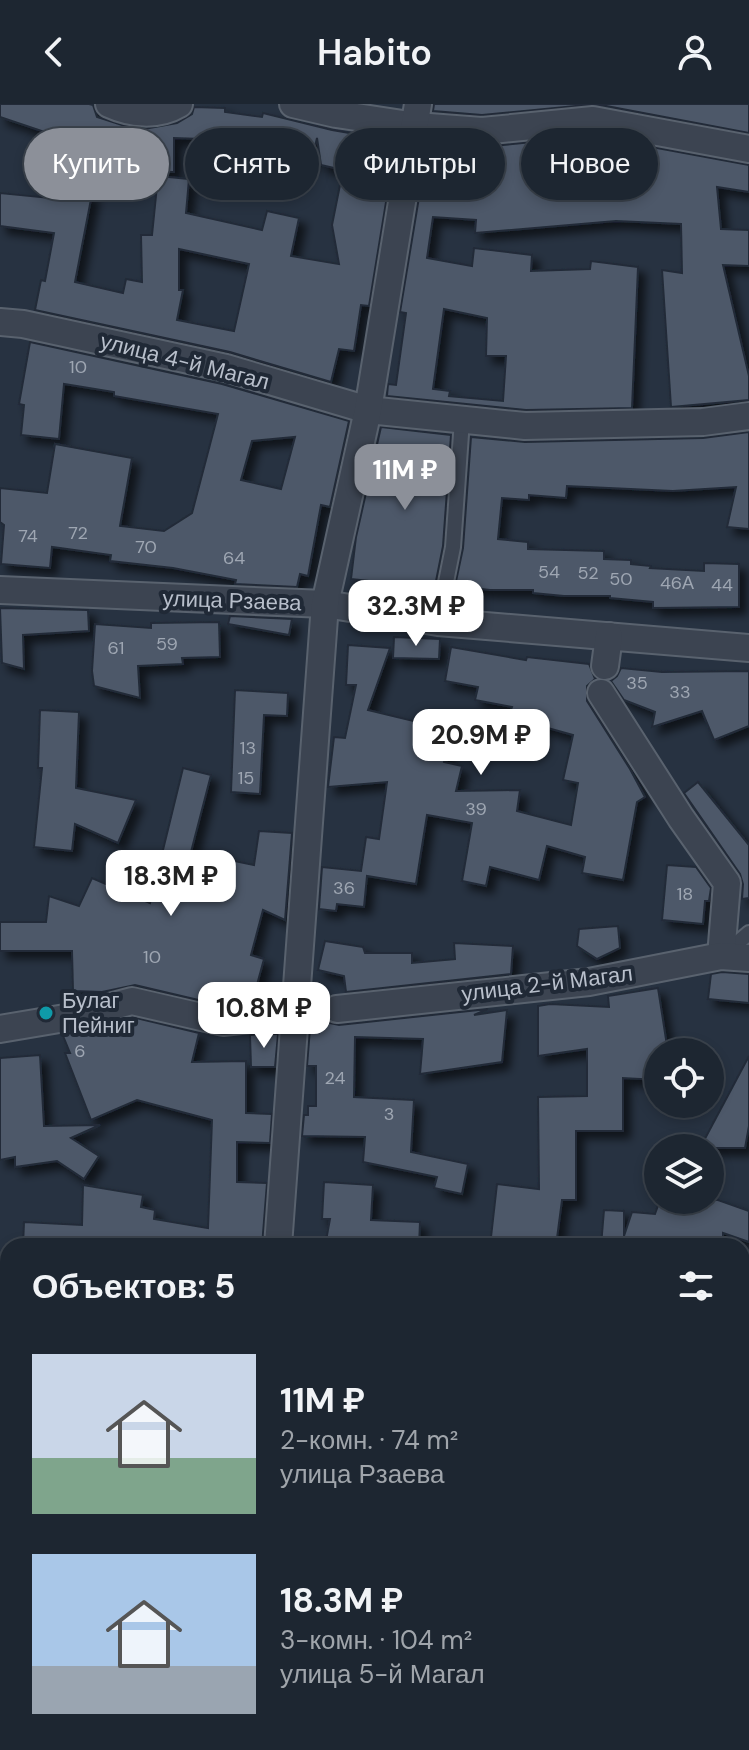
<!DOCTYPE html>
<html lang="ru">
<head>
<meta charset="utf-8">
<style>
  :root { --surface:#1d2631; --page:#2a323d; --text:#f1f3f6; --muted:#a0a5ab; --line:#3b434d; --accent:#8c9099 }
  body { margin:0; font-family:"DM Sans",sans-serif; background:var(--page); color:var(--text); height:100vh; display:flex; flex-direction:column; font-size:30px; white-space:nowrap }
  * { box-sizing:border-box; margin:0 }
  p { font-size:26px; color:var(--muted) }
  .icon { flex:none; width:44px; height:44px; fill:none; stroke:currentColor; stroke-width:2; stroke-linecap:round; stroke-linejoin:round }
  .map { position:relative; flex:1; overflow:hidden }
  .panel { position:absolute; left:0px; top:1134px; width:750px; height:512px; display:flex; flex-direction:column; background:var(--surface); border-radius:24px 24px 0 0; box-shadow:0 4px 12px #0003,0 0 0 2px var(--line) }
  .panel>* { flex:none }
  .banner { position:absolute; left:24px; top:24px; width:702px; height:72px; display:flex; gap:16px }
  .fabs { position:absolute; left:644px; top:934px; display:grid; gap:16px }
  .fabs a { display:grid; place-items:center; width:80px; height:80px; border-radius:50%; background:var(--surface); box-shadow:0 4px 12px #0003,0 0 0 2px var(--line); font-size:40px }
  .price { position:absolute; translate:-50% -68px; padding:0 18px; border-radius:16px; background:#fff; color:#222; font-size:26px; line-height:52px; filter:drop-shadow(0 2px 4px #0008) }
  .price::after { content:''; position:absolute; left:50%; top:48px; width:24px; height:18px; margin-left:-12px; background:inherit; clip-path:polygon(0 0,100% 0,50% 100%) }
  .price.current { background:var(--accent); color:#fff }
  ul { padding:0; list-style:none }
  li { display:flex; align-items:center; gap:24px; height:200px; padding:0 32px }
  li span { display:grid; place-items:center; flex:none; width:224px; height:160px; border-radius:0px; color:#555 }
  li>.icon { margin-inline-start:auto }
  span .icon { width:96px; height:96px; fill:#fffc; stroke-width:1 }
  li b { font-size:34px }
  h2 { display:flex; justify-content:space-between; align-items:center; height:96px; padding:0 32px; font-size:34px }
  .pill { padding:0 28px; border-radius:36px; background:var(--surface); box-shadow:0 4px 12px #0003,0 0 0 2px var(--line); font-size:28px; line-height:72px }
  .pill.current { background:var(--accent); color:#fff }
  header { display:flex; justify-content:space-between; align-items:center; height:104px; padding:0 32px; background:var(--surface); font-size:36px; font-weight:600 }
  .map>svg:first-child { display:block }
  .building { fill:#4e5969; stroke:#222b38; stroke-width:2; fill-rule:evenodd; filter:url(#shadow) }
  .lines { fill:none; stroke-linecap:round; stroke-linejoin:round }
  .lane-casing { stroke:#59626e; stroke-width:18 }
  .street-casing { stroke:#59626e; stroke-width:30 }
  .secondary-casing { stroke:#59626e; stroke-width:42 }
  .lane { stroke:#3c4451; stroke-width:14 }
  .street { stroke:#3c4451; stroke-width:26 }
  .secondary { stroke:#4a5363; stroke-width:38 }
  .culture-dot { fill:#0f9aa8; stroke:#202936; stroke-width:3 }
  .labels { text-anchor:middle; stroke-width:8; stroke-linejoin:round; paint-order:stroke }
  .number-label { font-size:18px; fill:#9ea6b2 }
  .street-label { font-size:22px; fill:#b8bfcb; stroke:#202936 }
  .poi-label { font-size:22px; fill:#b8bfcb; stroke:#202936; text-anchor:start }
</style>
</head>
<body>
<header><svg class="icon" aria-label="back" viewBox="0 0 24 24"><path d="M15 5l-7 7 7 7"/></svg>Habito<svg class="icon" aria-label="person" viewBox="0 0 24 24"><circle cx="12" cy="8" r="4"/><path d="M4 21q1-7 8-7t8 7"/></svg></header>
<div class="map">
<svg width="749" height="1646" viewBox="0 0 749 1646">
  <defs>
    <filter id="shadow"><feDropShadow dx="7" dy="7" stdDeviation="4" flood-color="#0009"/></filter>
  </defs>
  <rect width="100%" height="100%" fill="#273241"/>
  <g class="building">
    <path d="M 0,0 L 89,0 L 93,1 L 97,13 L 122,21 L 144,25 L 177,19 L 192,10 L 194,3 L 225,4 L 225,8 L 262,13 L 263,9 L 332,26 L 396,37 L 369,202 L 361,201 L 354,247 L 339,245 L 331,278 L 230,248 L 35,206 L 41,176 L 45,177 L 54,129 L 0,122 L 0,89 L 60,95 L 62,85 L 92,90 L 75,178 L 123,189 L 126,175 L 142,178 L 141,131 L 152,131 L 158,72 L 189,75 L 186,109 L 262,126 L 267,107 L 299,114 L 291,152 L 339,160 L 332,121 L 343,66 L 321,61 L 317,34 L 311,59 L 255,45 L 256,42 L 230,39 L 231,36 L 174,34 L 174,68 L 104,67 L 104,48 L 0,13 ZM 179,145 L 249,160 L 234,227 L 177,216 L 183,186 L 179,186 Z"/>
    <path d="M 434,0 L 749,0 L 749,29 L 596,0 L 482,11 L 433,7 Z"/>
    <path d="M 592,32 L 749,61 L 749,88 L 717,83 L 721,125 L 749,126 L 749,162 L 723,161 L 749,272 L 749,296 L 671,303 L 662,166 L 682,169 L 681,120 L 616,117 L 475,129 L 476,116 L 433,113 L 427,154 L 472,162 L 474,144 L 532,151 L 531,167 L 590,165 L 591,157 L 638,163 L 632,304 L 526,306 L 387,292 L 388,280 L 396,281 L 406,209 L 400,208 L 428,39 L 483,43 ZM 444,205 L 487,214 L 486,252 L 506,252 L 503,297 L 449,292 L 450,287 L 433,285 Z"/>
    <path d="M 30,238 L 222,280 L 349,317 L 330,403 L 321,401 L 308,472 L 300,470 L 297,483 L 235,480 L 236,476 L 173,464 L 110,457 L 111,451 L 52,443 L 50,464 L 1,460 L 4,421 L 0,418 L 0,384 L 47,389 L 55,340 L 132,354 L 120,422 L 164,427 L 192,409 L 218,310 L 114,292 L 114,288 L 64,280 L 59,335 L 21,331 L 24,301 L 19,300 ZM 295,333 L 281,385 L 241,376 L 252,337 Z"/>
    <path d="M 381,323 L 451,331 L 443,442 L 432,497 L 411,495 L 413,482 L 351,475 L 356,433 Z"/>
    <path d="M 749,328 L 749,425 L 727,423 L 736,383 L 673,387 L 567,382 L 566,394 L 529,391 L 529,396 L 502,394 L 498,435 L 528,438 L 528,445 L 604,447 L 604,455 L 631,456 L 631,460 L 651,462 L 650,464 L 704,467 L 704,459 L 739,460 L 739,503 L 653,504 L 653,498 L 610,494 L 610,492 L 564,492 L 533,489 L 533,486 L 490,486 L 455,482 L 463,444 L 471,333 L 525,338 L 703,334 Z"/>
    <path d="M 0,504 L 88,506 L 89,527 L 23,531 L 24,565 L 2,559 Z"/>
    <path d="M 230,512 L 292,515 L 289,531 L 228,520 Z"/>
    <path d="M 219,518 L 220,553 L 182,554 L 183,560 L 138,562 L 140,594 L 94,582 L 92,567 L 95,520 L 151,524 L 151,519 Z"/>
    <path d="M 394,533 L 440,535 L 439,555 L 393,554 Z"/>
    <path d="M 348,541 L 390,544 L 368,606 L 451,626 L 444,658 L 462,662 L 456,687 L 520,686 L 517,707 L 571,721 L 578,679 L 563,676 L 573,631 L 508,613 L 512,603 L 475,596 L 478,583 L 445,577 L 451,543 L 526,556 L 527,553 L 589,560 L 595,575 L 587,582 L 587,597 L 630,665 L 645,693 L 637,698 L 623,776 L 582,769 L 585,753 L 547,742 L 539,776 L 490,763 L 486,782 L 462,777 L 472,719 L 427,711 L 416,780 L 367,772 L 364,803 L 337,800 L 336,807 L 319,805 L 322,763 L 361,767 L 366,733 L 379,735 L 387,678 L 328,683 L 334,633 L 345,634 L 356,581 L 346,581 Z"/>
    <path d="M 621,564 L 662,568 L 749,567 L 749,622 L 714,636 L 702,607 L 652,623 L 655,608 L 624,596 L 611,577 L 617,572 Z"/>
    <path d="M 235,586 L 288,589 L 287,612 L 264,611 L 260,690 L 231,688 Z"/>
    <path d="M 40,606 L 79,608 L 76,684 L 136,696 L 118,739 L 75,720 L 72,747 L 34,743 L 42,664 L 38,664 Z"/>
    <path d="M 183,664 L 211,671 L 191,748 L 254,761 L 259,727 L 292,729 L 285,816 L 263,806 L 251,851 L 264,855 L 252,899 L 224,902 L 135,881 L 102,888 L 73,887 L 72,847 L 0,847 L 0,818 L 46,818 L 49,792 L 79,802 L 92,774 L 150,799 Z"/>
    <path d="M 698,678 L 749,741 L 749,794 L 742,795 L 743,780 L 740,770 L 684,689 Z"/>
    <path d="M 667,761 L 696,763 L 711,784 L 709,797 L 705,797 L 703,820 L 662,816 Z"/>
    <path d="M 618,822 L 620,844 L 597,855 L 577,842 L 579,825 Z"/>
    <path d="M 325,837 L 363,843 L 365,849 L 412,849 L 412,859 L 455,855 L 454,839 L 513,842 L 511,870 L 346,888 L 344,872 L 318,866 Z"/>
    <path d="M 722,868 L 749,870 L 749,899 L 708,895 L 711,870 Z"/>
    <path d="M 658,884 L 668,948 L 658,948 L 658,976 L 623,974 L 623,1027 L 576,1027 L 576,1096 L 562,1096 L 556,1142 L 490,1142 L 497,1080 L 539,1085 L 538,993 L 587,992 L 587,945 L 538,952 L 538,902 L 550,900 L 609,903 L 608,892 Z"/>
    <path d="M 488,905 L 474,911 L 507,906 L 502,958 L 420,970 L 423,935 L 355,933 L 354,993 L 414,996 L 411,1048 L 468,1060 L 462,1090 L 434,1084 L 437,1073 L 363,1058 L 365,1033 L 302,1032 L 304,1011 L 308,1011 L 308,1002 L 316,1002 L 316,962 L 307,962 L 311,912 L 323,912 L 330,919 L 339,921 Z"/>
    <path d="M 132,913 L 199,929 L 192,958 L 246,957 L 246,1009 L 272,1010 L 270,1039 L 237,1038 L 237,1078 L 267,1079 L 262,1142 L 23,1142 L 24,1118 L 82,1121 L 83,1081 L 143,1091 L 141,1103 L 155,1106 L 154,1115 L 208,1124 L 212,1016 L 137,996 L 91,1016 L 65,949 L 70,949 L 63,932 L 66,930 Z"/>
    <path d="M 262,930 L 278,930 L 275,963 L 251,963 L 250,931 Z"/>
    <path d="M 40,951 L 44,1022 L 100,1021 L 71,1034 L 99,1052 L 84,1075 L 57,1057 L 15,1063 L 15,1053 L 0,1056 L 0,954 Z"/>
    <path d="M 749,952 L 749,1022 L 745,1044 L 700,1044 Z"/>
    <path d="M 324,1078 L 373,1081 L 371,1116 L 420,1118 L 419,1142 L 325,1142 L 330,1115 L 322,1115 Z"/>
    <path d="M 660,1096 L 718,1096 L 749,1107 L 749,1138 L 723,1129 L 723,1142 L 601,1142 L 604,1106 L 624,1107 L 624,1132 L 632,1108 L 655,1110 Z"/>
  </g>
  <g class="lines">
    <g class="lane-casing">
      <g id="lane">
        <path d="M 438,518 L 453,443 L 462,316"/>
        <path d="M 722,852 L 749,829"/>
      </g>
    </g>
    <g class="street-casing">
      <g id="street">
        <path d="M 109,0 C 131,10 157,13 179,0"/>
        <path d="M 293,0 L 336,10 L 416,22 L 482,27 L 593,16 L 749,45"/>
        <path d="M 0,218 L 23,220 L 226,264 L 368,306 L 525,322 L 703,318 L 749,312"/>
        <path d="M 0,486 L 325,500 L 438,518 L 749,544"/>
        <path d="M 605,562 L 609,532"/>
        <path d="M 601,589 L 681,714 L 727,779 L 721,852"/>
        <path d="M 337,905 L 589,878 L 721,852 L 749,854"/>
        <path d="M 0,925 L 71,913 L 132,897 L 223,918 L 295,910"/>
        <path d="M 278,1142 L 325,500 L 368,306 L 418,0"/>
        <path d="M 115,1646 L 116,1638"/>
      </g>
    </g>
    <g class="secondary-casing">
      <g id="secondary">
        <path d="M 0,1411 L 8,1412"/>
        <path d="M 742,1495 L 749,1496"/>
      </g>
    </g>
    <use href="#lane" class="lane"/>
    <use href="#street" class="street"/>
    <use href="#secondary" class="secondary"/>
  </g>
  <circle class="culture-dot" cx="46" cy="909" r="8"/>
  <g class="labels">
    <g class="number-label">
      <text x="78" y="269">10</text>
      <text x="78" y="435">72</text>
      <text x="28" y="438">74</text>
      <text x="146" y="449">70</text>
      <text x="234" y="460">64</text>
      <text x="549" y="474">54</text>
      <text x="588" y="475">52</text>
      <text x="621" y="481">50</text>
      <text x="677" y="485">46А</text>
      <text x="722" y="487">44</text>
      <text x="167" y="546">59</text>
      <text x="116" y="550">61</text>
      <text x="637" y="585">35</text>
      <text x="680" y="594">33</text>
      <text x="248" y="650">13</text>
      <text x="246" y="680">15</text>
      <text x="476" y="711">39</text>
      <text x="344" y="790">36</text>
      <text x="685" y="796">18</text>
      <text x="152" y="859">10</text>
      <text x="80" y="953">6</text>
      <text x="335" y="980">24</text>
      <text x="389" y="1016">3</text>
    </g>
    <g class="street-label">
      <text transform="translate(185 257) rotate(14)" y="8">улица 4-й Магал</text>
      <text transform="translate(232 496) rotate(2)" y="8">улица Рзаева</text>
      <text transform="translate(547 879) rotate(-7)" y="8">улица 2-й Магал</text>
    </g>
    <g class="poi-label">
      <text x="62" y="904">Булаг<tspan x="62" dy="25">Пейниг</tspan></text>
    </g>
  </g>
</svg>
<div class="fabs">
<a><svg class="icon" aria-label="locate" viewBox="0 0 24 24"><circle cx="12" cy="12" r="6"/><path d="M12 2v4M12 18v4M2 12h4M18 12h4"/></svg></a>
<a><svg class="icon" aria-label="layers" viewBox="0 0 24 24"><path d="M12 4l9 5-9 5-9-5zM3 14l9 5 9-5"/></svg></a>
</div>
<b class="price current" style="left:405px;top:408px">11M ₽</b>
<b class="price" style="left:416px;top:544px">32.3M ₽</b>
<b class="price" style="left:481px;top:673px">20.9M ₽</b>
<b class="price" style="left:171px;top:814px">18.3M ₽</b>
<b class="price" style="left:264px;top:946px">10.8M ₽</b>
<div class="banner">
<a class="pill current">Купить</a>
<a class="pill">Снять</a>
<a class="pill">Фильтры</a>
<a class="pill">Новое</a>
</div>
<section class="panel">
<h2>Объектов: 5<svg class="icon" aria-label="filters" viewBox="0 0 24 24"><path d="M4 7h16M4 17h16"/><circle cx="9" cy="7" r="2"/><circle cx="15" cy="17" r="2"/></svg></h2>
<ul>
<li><span style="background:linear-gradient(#c9d6e8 65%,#7fa58c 0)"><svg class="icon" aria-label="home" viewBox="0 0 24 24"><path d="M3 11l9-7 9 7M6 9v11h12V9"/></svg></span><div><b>11M ₽</b><p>2-комн. · 74 m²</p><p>улица Рзаева</p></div></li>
<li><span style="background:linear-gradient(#a9c7e8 70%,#9aa5b1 0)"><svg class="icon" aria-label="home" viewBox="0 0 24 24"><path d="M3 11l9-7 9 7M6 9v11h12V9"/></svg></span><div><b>18.3M ₽</b><p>3-комн. · 104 m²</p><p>улица 5-й Магал</p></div></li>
</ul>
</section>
</div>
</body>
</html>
